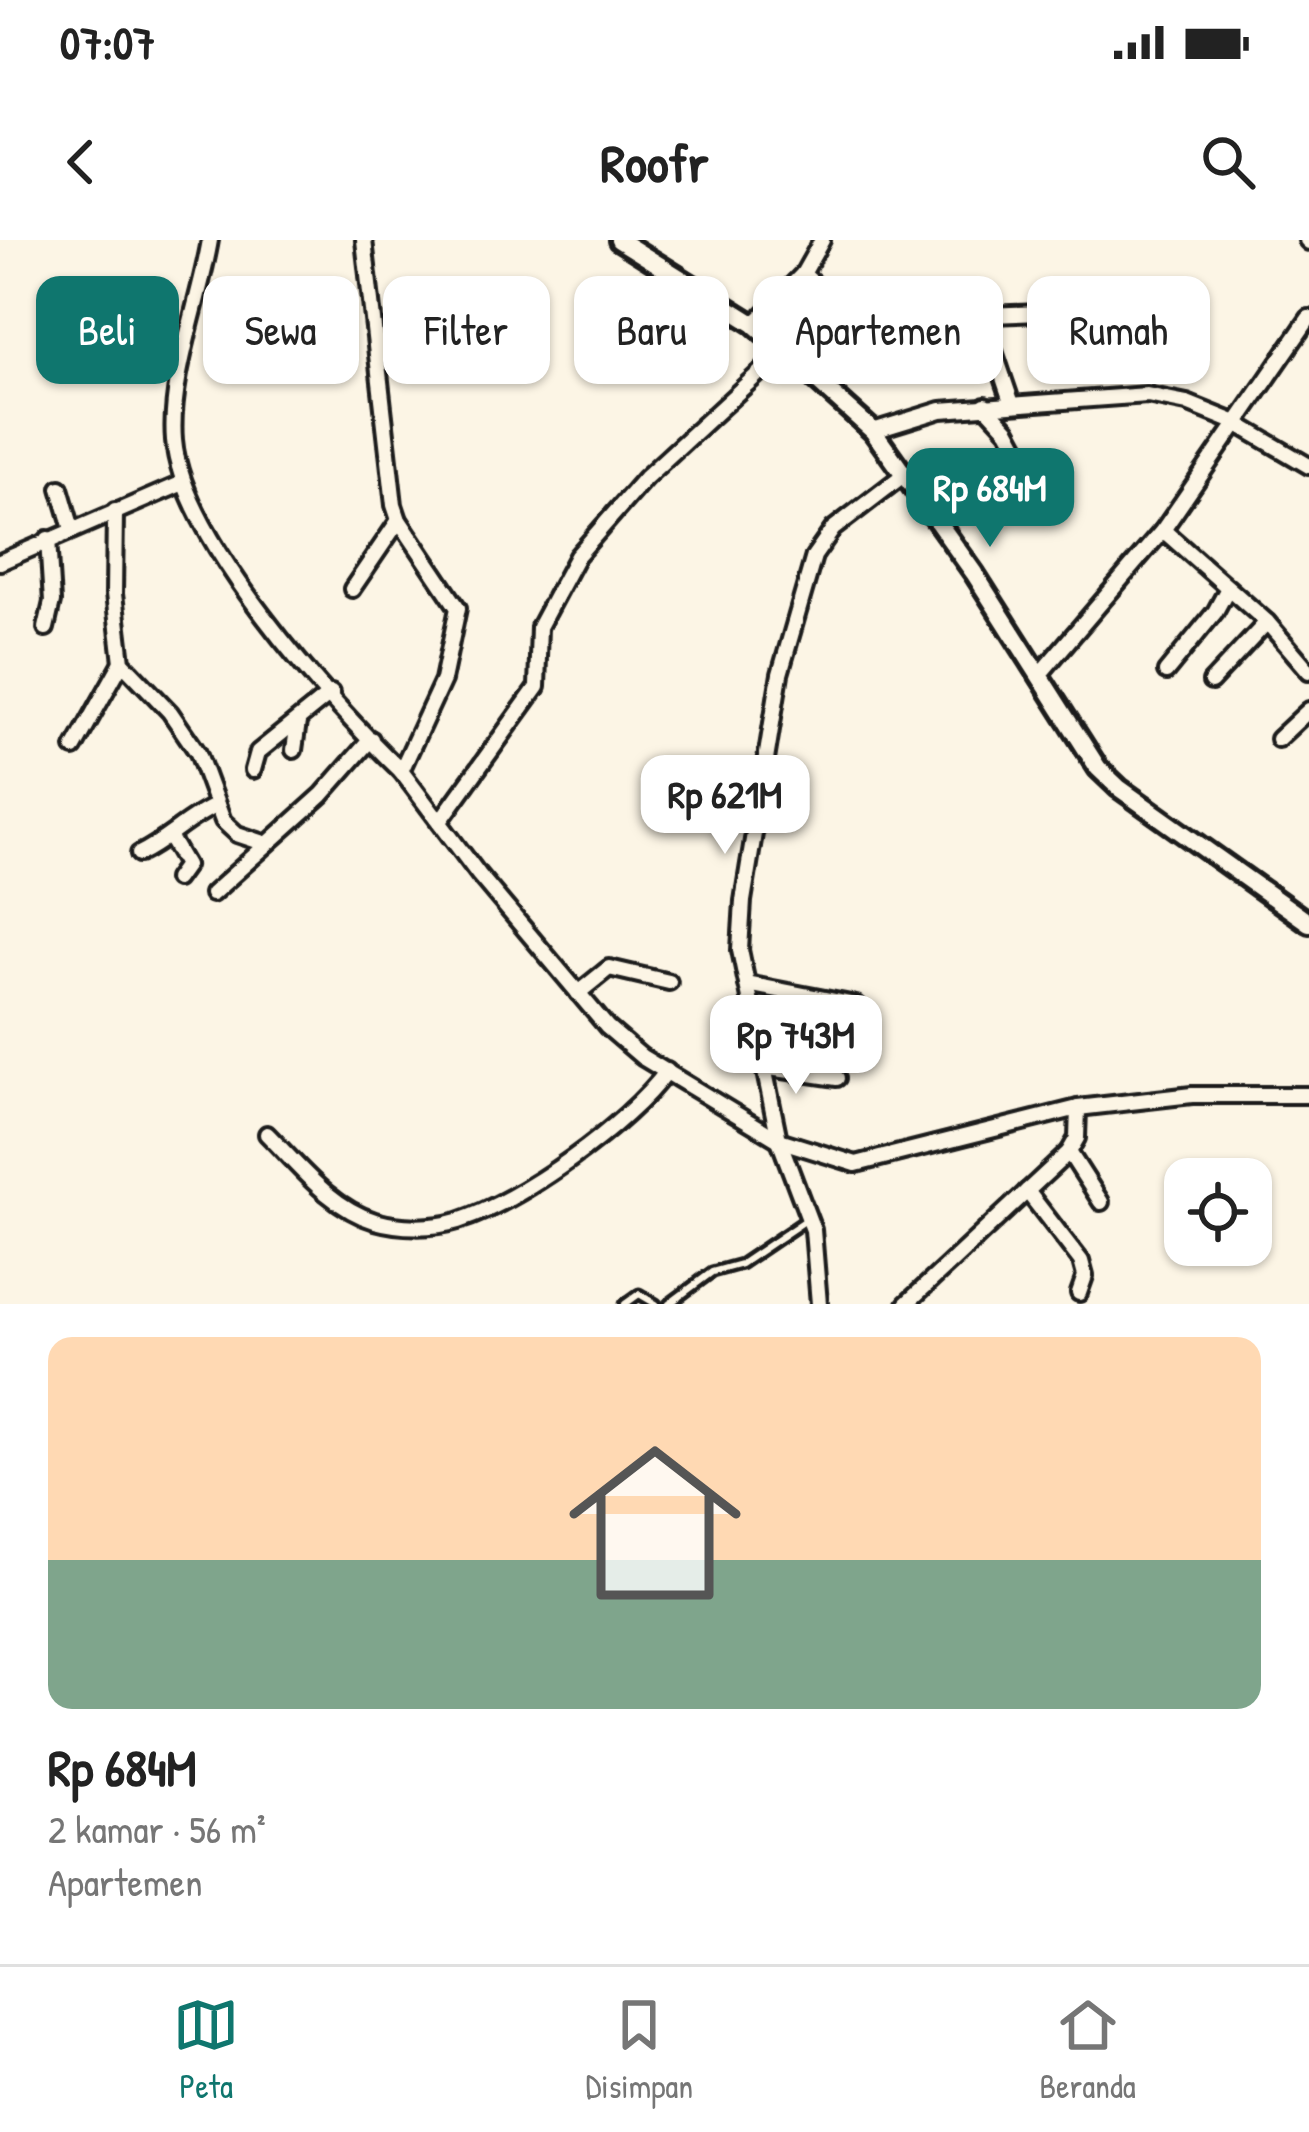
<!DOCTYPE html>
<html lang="id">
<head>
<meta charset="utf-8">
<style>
  :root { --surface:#fff; --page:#f6f6f6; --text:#222; --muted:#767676; --line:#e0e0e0; --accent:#0f766e }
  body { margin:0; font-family:"Patrick Hand",sans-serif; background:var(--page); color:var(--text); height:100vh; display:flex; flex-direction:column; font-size:45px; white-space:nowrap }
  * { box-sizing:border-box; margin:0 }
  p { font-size:39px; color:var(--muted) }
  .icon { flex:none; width:66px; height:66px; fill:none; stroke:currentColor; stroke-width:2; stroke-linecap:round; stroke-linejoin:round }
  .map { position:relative; height:1064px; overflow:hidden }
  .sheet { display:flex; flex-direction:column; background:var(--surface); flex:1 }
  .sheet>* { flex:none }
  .banner { position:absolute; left:36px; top:36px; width:1239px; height:108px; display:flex; gap:24px }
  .controls { position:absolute; left:1164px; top:918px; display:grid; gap:24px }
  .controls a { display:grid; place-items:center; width:108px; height:108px; border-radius:24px; background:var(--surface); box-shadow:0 3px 9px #0004; font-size:60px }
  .price { position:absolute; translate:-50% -102px; padding:0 27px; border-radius:24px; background:#fff; color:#222; font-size:39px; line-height:78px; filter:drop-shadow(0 3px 6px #0008) }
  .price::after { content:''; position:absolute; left:50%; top:72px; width:36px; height:27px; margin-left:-18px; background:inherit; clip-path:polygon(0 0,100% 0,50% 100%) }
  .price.selected { background:var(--accent); color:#fff }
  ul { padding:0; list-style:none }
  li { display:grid; align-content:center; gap:24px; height:636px; padding:0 48px }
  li+li { border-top:3px solid var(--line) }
  li span { display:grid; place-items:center; height:372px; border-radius:24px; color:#555 }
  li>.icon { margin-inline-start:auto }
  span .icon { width:216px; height:216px; fill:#fffc; stroke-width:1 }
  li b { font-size:51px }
  .pill { padding:0 42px; border-radius:24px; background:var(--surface); box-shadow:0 3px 9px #0004; font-size:42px; line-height:108px }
  .pill.selected { background:var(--accent); color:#fff }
  .status { display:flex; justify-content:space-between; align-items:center; height:84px; padding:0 60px; background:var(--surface); direction:ltr }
  .status svg { height:33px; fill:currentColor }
  header { display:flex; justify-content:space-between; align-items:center; height:156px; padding:0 48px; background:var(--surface); font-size:54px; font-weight:800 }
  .menu { display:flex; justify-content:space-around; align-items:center; height:168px; border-top:3px solid var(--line); background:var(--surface); font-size:33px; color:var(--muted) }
  .menu a { display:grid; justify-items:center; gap:6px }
  .menu .selected { color:var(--accent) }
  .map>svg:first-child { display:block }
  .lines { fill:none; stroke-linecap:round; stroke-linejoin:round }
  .service-casing { stroke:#1c1c1c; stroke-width:15 }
  .minor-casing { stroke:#1c1c1c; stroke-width:22 }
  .tertiary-casing { stroke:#1c1c1c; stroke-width:26 }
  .service { stroke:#fcf5e5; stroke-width:6 }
  .minor { stroke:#fcf5e5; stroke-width:14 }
  .tertiary { stroke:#fcf5e5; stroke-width:16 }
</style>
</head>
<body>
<div class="status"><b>07:07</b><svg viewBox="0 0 49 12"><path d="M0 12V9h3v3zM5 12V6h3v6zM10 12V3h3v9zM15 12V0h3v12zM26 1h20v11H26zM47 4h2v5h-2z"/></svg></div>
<header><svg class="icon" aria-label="back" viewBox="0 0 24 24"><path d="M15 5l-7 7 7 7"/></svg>Roofr<svg class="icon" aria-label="search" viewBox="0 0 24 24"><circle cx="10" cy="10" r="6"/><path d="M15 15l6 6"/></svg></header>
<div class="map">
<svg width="1309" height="1064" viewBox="0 0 1309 1064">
  <rect width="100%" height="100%" fill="#fcf5e5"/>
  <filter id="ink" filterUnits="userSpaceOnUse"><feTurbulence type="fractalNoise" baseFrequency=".00833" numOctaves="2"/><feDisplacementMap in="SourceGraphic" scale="24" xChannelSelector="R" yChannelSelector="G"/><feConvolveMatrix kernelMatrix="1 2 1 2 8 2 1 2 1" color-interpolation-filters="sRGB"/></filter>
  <g filter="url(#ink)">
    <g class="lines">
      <g class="service-casing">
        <g id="service">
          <path d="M 625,1064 L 639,1054 L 656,1064"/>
          <path d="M 669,1064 L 712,1032 L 741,1024 L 806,980"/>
        </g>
      </g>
      <g class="minor-casing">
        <g id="minor">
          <path d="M 210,0 C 200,61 169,139 174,200 C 182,298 330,463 401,531 L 443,440 L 458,368 L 399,280 L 394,265 L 364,0"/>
          <path d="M 1307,0 L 1309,2"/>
          <path d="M 803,34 L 855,80 L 1041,73"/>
          <path d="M 988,75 L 993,108 L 1012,164"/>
          <path d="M 754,84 L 803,34 L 822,0"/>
          <path d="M 985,165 L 1008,190 L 1023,218"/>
          <path d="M 873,191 L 941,170 L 1147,155 L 1187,163 L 1234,182 L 1309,226"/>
          <path d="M 60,248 L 72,289"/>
          <path d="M 115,271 L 114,354 L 122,422 L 170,472 L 198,513 L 223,581 L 237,594 L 267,604"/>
          <path d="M 1163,290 L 1267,382 L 1309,431"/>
          <path d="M 0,322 L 183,243"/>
          <path d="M 352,349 L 399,280"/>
          <path d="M 46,388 L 52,362 L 48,299"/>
          <path d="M 1166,432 L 1215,372 L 1228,348"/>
          <path d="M 1040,434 L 1163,290 L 1309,78"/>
          <path d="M 1211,442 L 1267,382"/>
          <path d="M 1278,499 L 1309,470"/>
          <path d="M 74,508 L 122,422"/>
          <path d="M 294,510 L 298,482"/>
          <path d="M 253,530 L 258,512 L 331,453"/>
          <path d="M 401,531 L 479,635 L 607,787 L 642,817 L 779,900 L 856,924 L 1078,868 L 1192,855 L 1309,855"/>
          <path d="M 441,580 L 537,447 L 539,387 L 577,316 L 645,238 L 783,111"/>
          <path d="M 169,596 L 186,625 L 176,639"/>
          <path d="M 139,614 C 168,600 187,578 217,565"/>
          <path d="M 212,654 L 322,555 L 371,499"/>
          <path d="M 747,744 L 856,765"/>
          <path d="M 578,753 L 609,728 L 669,742"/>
          <path d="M 763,827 L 837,838"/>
          <path d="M 267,894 C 298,925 331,968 375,981 C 400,988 432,989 458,981 C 522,961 627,885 667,831"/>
          <path d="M 1069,912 L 1101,962"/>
          <path d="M 1027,951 L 1081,1021 L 1085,1036 L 1079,1053"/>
          <path d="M 819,1064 L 813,990 L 779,900 L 740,710 L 743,661 L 780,434 L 814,316 L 833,289 L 906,233"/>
          <path d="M 906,1064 L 1069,912 L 1077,898 L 1078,868"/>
        </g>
      </g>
      <g class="tertiary-casing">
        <path id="tertiary" d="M 619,0 L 754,84 L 873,191 L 974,333 L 1098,528 L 1119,548 L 1309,683"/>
      </g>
      <use href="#service" class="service"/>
      <use href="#minor" class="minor"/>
      <use href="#tertiary" class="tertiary"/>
    </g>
  </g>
</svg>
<div class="controls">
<a><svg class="icon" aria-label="locate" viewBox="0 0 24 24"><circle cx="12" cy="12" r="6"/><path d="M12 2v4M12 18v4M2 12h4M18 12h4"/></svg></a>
</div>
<b class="price selected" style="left:990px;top:310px">Rp 684M</b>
<b class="price" style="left:725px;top:617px">Rp 621M</b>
<b class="price" style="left:796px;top:857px">Rp 743M</b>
<div class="banner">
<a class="pill selected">Beli</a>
<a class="pill">Sewa</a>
<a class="pill">Filter</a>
<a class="pill">Baru</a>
<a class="pill">Apartemen</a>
<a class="pill">Rumah</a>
</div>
</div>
<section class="sheet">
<ul>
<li><span style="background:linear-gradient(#ffd9b3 60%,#7fa58c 0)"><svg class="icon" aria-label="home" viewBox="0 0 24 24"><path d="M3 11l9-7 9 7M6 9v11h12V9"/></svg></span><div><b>Rp 684M</b><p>2 kamar · 56 m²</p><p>Apartemen</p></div></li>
</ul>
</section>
<nav class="menu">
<a class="selected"><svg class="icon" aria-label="map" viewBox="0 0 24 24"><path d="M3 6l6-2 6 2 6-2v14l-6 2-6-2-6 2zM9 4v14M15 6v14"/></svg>Peta</a>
<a><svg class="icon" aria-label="saved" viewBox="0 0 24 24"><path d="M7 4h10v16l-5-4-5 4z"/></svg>Disimpan</a>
<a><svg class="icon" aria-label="home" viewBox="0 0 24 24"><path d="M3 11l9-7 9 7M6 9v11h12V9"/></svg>Beranda</a>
</nav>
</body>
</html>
